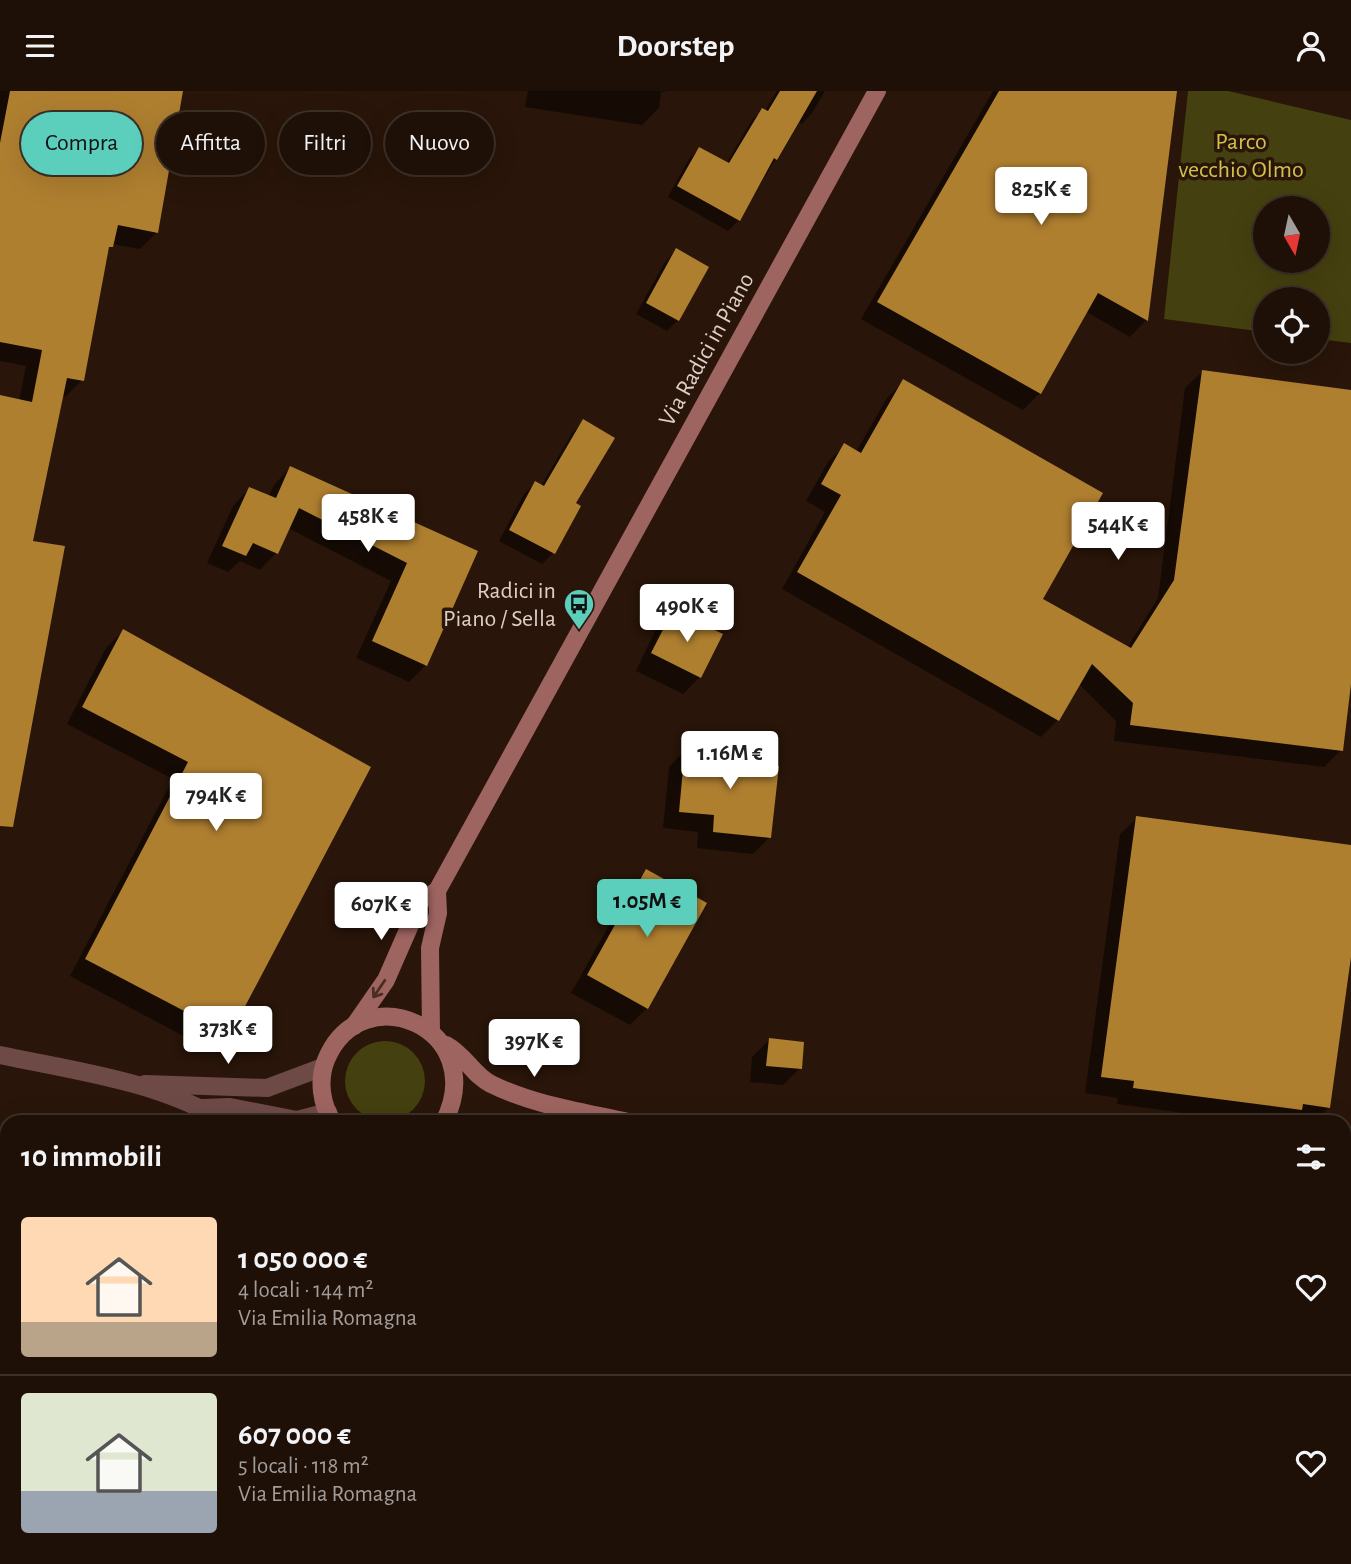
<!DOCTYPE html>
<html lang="it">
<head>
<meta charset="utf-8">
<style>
  :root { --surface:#1f1007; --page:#271911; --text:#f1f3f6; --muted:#a19d9b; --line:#3c3028; --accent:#5bcebc }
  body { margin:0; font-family:"Alegreya Sans",sans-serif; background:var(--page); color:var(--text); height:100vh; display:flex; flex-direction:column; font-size:26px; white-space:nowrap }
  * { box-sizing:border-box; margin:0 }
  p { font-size:23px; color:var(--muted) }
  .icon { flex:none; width:38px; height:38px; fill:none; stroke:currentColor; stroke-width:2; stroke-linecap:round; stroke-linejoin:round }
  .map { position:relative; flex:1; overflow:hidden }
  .details { position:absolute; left:0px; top:1024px; width:1351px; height:450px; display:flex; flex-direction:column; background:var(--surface); border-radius:21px 21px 0 0; box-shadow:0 7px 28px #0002,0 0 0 2px var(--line) }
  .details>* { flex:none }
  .hud { position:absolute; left:21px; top:21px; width:700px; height:63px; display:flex; gap:14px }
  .needle { width:46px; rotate:171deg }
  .fabs { position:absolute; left:1253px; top:105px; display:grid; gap:14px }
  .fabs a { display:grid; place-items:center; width:77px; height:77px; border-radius:50%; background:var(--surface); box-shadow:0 7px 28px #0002,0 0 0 2px var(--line); font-size:35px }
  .price { position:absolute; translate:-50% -60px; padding:0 16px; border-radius:7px; background:#fff; color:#222; font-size:23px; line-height:46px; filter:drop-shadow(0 2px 4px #0008) }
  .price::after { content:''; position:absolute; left:50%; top:42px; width:21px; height:16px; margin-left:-10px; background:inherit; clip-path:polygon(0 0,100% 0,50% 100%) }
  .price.on { background:var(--accent); color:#111 }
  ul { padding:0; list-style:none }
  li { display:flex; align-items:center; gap:21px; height:175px; padding:0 21px }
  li+li { border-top:2px solid var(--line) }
  li span { display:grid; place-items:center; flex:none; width:196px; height:140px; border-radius:7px; color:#555 }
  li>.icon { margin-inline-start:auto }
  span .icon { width:84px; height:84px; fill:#fffc; stroke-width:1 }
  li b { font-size:30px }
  h2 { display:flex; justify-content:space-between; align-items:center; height:84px; padding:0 21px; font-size:30px }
  .tag { padding:0 24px; border-radius:32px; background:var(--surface); box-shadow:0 7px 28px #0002,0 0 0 2px var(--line); font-size:24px; line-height:63px }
  .tag.on { background:var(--accent); color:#111 }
  header { display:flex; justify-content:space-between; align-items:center; height:91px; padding:0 21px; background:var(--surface); font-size:32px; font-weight:600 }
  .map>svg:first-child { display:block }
  .green { fill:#45400f; fill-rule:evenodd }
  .shadow { fill:#0007 }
  .building { fill:#af7f30 }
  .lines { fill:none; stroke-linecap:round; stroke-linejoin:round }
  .street { stroke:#6e4a47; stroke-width:18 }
  .secondary { stroke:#9e6460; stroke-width:18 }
  .oneway { stroke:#4c2d23 }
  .labels { text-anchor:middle; stroke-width:7; stroke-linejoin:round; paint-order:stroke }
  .park-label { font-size:24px; fill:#d1c349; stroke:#291509 }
  .street-label { font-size:24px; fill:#ddcec6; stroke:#291509 }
  .poi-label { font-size:24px; fill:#ddcec6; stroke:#291509; text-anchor:end }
</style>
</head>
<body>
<header><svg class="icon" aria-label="menu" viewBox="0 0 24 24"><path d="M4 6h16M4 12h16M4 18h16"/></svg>Doorstep<svg class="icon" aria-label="person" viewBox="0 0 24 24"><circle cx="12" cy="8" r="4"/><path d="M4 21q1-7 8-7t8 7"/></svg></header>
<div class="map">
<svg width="1351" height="1473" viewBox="0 0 1351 1473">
  <rect width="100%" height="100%" fill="#291509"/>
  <g class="green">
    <path d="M 1188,0 L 1228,0 L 1351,29 L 1351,252 L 1318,248 L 1318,208 L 1265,208 L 1265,241 L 1164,228 ZM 1265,117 L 1318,117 L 1318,170 L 1265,170 Z"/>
    <circle cx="385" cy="990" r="40"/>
  </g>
  <g class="shadow">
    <path d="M 0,0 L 182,0 L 157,141 L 140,158 L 112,153 L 107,160 L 82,289 L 65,306 L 62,305 L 31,451 L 0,729 L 0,306 L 19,310 L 26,275 L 0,270 Z"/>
    <path d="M 528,0 L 668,0 L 661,1 L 659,17 L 642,34 L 525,16 Z"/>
    <path d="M 777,0 L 825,0 L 812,22 L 802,33 L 798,30 L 739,129 L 728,140 L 668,106 L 689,68 L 699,58 L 726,73 L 752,29 L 762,19 L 765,20 Z"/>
    <path d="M 993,0 L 1163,0 L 1146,229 L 1130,246 L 1085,220 L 1040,302 L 1023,319 L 861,228 Z"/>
    <path d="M 676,159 L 678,229 L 667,240 L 636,223 L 665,171 Z"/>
    <path d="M 1202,281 L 1351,301 L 1351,580 L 1341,659 L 1324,676 L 1114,650 L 1116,630 L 1079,593 L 1058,629 L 1041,646 L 782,498 L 825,421 L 806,410 L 828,371 L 845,354 L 856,361 L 887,307 L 904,290 L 1041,509 L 1127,557 L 1158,507 L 1185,297 Z"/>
    <path d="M 584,330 L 574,413 L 578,415 L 553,462 L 542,473 L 499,450 L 524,403 L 535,392 L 541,395 L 573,341 Z"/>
    <path d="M 290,377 L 475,460 L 426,574 L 409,591 L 356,567 L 391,490 L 288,437 L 276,462 L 260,479 L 240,470 L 228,481 L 207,472 L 233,415 L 249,398 L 268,406 L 274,394 Z"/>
    <path d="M 673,521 L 700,586 L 683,603 L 636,580 L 656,538 Z"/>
    <path d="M 123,540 L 368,677 L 229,943 L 212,960 L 70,885 L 173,688 L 67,633 L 106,557 Z"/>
    <path d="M 685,659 L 770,746 L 753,763 L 697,757 L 698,741 L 663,737 L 669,676 Z"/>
    <path d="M 1137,727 L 1351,756 L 1351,853 L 1329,1016 L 1314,1031 L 1251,1031 L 1117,1013 L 1118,1007 L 1085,1002 L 1120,743 Z"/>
    <path d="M 646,780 L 647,917 L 630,934 L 571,902 L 630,797 Z"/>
    <path d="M 769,949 L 800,977 L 783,994 L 750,991 L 752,966 Z"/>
    <path d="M 0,1034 L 7,1036 L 7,1330 L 0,1346 Z"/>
    <path d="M 292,1466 L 513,1466 L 512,1473 L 288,1473 Z"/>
    <path d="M 698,1466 L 1242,1466 L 1241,1473 L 697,1473 Z"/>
  </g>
  <g class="building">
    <path d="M 10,0 L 183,0 L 158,142 L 118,134 L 113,156 L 109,156 L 84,290 L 67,287 L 33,450 L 65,455 L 13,736 L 0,735 L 0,304 L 32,311 L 42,259 L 0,251 L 0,52 Z"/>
    <path d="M 780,0 L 817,0 L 777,69 L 774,67 L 740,130 L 677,95 L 699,56 L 729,72 L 762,17 L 768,20 Z"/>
    <path d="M 999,0 L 1177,0 L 1148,230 L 1098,202 L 1041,303 L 877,211 Z"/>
    <path d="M 676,157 L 709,176 L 679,230 L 646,212 Z"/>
    <path d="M 1202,279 L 1351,299 L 1351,593 L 1343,660 L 1130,634 L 1133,612 L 1092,573 L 1059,630 L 797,481 L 841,404 L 821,393 L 844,352 L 861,362 L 903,288 L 1103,402 L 1043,508 L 1131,557 L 1174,489 Z"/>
    <path d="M 583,328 L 615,347 L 576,412 L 581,415 L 555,463 L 509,439 L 535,390 L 544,395 Z"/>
    <path d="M 290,375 L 478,460 L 427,575 L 372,550 L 407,472 L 299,417 L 278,463 L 253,452 L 246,465 L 222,455 L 249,396 L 276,407 Z"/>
    <path d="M 673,519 L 723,543 L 701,587 L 651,562 Z"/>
    <path d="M 123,538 L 371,676 L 230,944 L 85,868 L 188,671 L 82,616 Z"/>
    <path d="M 685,657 L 758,664 L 757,673 L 779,675 L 771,747 L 713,741 L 714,724 L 679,721 Z"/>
    <path d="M 1136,725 L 1351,754 L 1351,866 L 1330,1017 L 1303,1013 L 1302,1019 L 1133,997 L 1134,990 L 1101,986 Z"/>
    <path d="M 646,778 L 707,812 L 648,918 L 587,884 Z"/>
    <path d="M 769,947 L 804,951 L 802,978 L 766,975 Z"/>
  </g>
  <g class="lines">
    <g class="street">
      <path d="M 0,964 C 75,980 158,990 225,1031"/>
      <path d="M 145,993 L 267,997 L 323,976"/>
      <path d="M 202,1017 L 230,1016 L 297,1029 L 328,1021"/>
      <path d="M 601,1473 L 602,1466"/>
    </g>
    <g class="secondary">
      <path d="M 354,935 L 386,889 L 421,809 L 437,800"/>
      <path d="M 431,940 L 430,857 L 438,822 L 437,800 L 877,0"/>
      <path d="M 446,954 C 465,964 474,985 491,993 C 533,1014 583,1021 628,1031"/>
      <path d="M 333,1031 C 321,1013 318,989 326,969 C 362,882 491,938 444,1031"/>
      <path d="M 1344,1164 L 1351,1165"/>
      <path d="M 51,1473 L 55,1466"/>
    </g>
  </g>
  <defs><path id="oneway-shaft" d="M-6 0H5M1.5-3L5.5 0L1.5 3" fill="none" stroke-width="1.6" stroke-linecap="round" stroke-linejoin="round" transform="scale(1.75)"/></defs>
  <use class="oneway" href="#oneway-shaft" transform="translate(379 898) rotate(124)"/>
  <defs>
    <g id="bus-pin" transform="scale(1.575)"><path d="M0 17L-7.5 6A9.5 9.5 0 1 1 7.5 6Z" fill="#5bcebc" stroke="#291509"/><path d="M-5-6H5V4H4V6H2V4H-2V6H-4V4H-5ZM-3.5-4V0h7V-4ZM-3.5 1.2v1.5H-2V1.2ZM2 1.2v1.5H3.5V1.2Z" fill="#111"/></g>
  </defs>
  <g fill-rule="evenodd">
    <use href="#bus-pin" x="579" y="513"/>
  </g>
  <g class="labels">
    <g class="park-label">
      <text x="1241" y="58">Parco<tspan x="1241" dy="28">vecchio Olmo</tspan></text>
    </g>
    <g class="street-label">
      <text transform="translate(706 258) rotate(-61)" y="8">Via Radici in Piano</text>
    </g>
    <g class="poi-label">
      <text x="556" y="507">Radici in<tspan x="556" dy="28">Piano / Sella</tspan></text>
    </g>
  </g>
</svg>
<div class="fabs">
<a><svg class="needle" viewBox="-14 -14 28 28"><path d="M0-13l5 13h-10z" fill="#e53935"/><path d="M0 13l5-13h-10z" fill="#a19d9b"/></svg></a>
<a><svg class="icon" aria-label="locate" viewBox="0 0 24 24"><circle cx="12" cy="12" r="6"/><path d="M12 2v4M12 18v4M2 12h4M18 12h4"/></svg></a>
</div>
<b class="price" style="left:1041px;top:136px">825K €</b>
<b class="price" style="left:368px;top:463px">458K €</b>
<b class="price" style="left:1118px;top:471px">544K €</b>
<b class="price" style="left:687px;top:553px">490K €</b>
<b class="price" style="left:730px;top:700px">1.16M €</b>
<b class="price" style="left:216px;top:742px">794K €</b>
<b class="price on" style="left:647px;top:848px">1.05M €</b>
<b class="price" style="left:381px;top:851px">607K €</b>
<b class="price" style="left:228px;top:975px">373K €</b>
<b class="price" style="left:534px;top:988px">397K €</b>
<div class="hud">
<a class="tag on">Compra</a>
<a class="tag">Affitta</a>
<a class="tag">Filtri</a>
<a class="tag">Nuovo</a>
</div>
<section class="details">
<h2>10 immobili<svg class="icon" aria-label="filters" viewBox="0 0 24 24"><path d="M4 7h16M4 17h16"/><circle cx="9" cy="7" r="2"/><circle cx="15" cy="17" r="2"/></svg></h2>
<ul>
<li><span style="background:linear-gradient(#ffd9b3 75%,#b9a48a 0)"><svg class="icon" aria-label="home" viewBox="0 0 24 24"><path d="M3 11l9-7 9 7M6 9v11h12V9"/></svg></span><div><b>1 050 000 €</b><p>4 locali · 144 m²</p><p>Via Emilia Romagna</p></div><svg class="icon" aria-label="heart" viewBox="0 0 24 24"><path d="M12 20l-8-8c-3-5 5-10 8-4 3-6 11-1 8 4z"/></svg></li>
<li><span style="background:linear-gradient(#dfe7d0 70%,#9aa5b1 0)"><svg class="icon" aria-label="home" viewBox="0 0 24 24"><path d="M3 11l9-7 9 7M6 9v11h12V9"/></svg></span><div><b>607 000 €</b><p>5 locali · 118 m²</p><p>Via Emilia Romagna</p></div><svg class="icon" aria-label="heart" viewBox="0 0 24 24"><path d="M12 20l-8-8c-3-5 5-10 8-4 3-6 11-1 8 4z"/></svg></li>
</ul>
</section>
</div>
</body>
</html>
